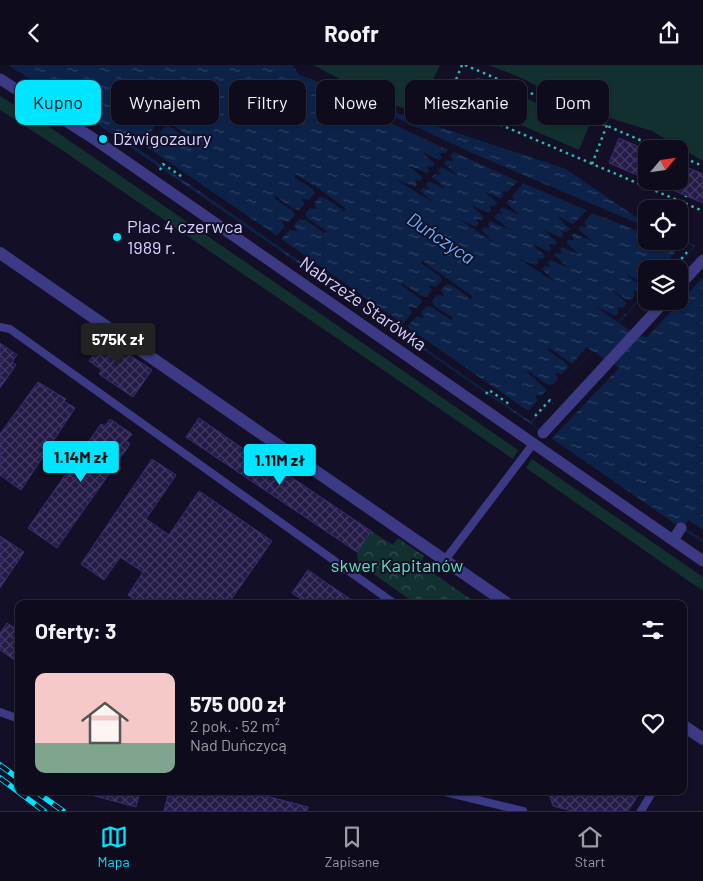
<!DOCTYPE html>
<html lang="pl">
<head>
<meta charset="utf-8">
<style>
  :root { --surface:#0e0b1c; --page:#171425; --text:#f1f3f6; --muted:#9b9ba3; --line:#2e2b3b; --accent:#00e5ff }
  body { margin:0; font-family:Barlow,sans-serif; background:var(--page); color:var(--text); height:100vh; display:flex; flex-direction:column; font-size:19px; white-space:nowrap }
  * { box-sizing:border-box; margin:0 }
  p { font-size:16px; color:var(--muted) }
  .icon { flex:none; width:28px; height:28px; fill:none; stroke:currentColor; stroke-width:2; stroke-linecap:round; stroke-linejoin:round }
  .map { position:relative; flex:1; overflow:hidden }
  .drawer { position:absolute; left:15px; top:535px; width:672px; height:195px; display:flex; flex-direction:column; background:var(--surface); border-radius:10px; box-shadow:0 1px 4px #0004,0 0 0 1px var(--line) }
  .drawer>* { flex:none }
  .top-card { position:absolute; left:15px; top:15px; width:674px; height:45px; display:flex; gap:10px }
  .needle { width:32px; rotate:61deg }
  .fabs { position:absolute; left:638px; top:75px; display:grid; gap:10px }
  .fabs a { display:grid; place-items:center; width:50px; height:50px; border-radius:10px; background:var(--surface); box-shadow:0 1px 4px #0004,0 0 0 1px var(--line); font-size:25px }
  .price { position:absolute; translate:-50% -42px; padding:0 11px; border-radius:5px; background:var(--accent); color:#111; font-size:16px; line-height:32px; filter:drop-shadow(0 1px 2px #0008) }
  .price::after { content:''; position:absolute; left:50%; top:30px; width:15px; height:11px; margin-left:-8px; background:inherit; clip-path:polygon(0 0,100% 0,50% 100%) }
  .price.selected { background:#222; color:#fff }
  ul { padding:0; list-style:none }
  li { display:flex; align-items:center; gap:15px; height:125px; padding:0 20px }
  li span { display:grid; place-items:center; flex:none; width:140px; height:100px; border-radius:10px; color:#555 }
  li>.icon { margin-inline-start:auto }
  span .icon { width:60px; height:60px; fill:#fffc; stroke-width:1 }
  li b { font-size:21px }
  h2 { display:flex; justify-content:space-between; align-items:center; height:60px; padding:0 20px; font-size:21px }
  .chip { padding:0 18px; border-radius:10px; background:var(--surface); box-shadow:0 1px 4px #0004,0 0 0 1px var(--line); font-size:18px; line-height:45px }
  .chip.selected { background:var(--accent); color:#111 }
  header { display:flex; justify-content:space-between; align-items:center; height:65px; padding:0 20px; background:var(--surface); font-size:22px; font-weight:700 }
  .tab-bar { display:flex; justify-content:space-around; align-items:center; height:70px; border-top:1px solid var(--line); background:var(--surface); font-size:14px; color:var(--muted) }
  .tab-bar a { display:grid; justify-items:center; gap:2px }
  .tab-bar .selected { color:var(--accent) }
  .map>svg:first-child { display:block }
  .grass { fill:#12302f }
  .forest { fill:url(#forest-crowns) }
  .water { fill:url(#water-ripples); fill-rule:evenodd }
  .pier { fill:#130f26 }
  .building { fill:url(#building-cross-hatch); stroke:#3b2d73 }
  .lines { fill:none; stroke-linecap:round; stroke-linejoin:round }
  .path { stroke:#2fb8b0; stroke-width:2.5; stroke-dasharray:2.5 4; stroke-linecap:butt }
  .service { stroke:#3d3a85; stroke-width:8 }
  .pedestrian { stroke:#3d3a85; stroke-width:11 }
  .minor { stroke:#3d3a85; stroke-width:12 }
  .rail-casing { stroke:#00e5ff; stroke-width:5.5 }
  .rail { stroke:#130f26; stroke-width:4; stroke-dasharray:11; stroke-linecap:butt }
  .pedestrian-bridge { stroke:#3d3a85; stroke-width:11 }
  .poi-dot { fill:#00e5ff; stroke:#130f26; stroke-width:2 }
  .labels { text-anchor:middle; stroke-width:4; stroke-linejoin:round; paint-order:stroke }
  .poi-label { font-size:18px; fill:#d9d4ff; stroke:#130f26; text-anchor:start }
  .street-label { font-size:18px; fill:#d9d4ff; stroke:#130f26 }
  .park-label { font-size:18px; fill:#5fe0c0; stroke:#130f26 }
  .water-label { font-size:19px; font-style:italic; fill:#62b6ff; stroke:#130f26 }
</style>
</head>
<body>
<header><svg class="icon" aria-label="back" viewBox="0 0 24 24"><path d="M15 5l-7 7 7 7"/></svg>Roofr<svg class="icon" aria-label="share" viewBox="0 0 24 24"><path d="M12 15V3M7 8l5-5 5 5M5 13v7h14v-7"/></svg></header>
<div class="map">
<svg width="703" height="746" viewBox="0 0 703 746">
  <defs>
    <pattern id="forest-crowns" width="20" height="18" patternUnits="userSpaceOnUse" patternTransform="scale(1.25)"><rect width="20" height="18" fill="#12302f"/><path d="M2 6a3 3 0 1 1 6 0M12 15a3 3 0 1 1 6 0" fill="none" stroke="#344d4e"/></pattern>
    <pattern id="water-ripples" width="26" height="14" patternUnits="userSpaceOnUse" patternTransform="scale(1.25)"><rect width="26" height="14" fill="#0c2248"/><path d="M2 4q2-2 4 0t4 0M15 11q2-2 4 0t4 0" fill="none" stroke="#2f4163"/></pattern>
    <pattern id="building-cross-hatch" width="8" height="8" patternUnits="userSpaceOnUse" patternTransform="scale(1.25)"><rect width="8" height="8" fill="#241b47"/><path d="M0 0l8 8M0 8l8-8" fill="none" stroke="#433b63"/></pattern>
  </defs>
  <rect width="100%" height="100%" fill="#130f26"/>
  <g class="grass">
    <path d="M 313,0 L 440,0 L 429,23 L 437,27 L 430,45 L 421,41 L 419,48 L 382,36 Z"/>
    <path d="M 488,0 L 703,0 L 703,96 L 652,66 L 590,47 L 517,11 Z"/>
    <path d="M 477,12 L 589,61 L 579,85 L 460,34 L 463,26 L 469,28 Z"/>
    <path d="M 0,31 L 51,63 L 518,385 L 513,394 L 62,85 L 0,45 Z"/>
    <path d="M 532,394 L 703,512 L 703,526 L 526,403 Z"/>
  </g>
  <path class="forest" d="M 371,466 L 393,480 L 398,473 L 424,491 L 420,499 L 478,539 L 416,539 L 358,498 L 357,487 Z"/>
  <path class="water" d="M 8,0 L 293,0 L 299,10 L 331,21 L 330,28 L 388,45 L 566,104 L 646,159 L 646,176 L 679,176 L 679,173 L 696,181 L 697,179 L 703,181 L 703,478 L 45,23 ZM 646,204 L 679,204 L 679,236 L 646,236 Z"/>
  <g class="pier">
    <path d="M 184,31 L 212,52 L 210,54 L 192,41 L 186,40 L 180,46 L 183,51 L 176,50 L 171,56 L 173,60 L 191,74 L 190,75 L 171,62 L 166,61 L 160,67 L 163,73 L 156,72 L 149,79 L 148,83 L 277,171 L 285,161 L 282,156 L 289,157 L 295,150 L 293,146 L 274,133 L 275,131 L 294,144 L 299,145 L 305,139 L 302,134 L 309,135 L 315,128 L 313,124 L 294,112 L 295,109 L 319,124 L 346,144 L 344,146 L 326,133 L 320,132 L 314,138 L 317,144 L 310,143 L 305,149 L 307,153 L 326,166 L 324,168 L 306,155 L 300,154 L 294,160 L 297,166 L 290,165 L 281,174 L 403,259 L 412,248 L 409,242 L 416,243 L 422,237 L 420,233 L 401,220 L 402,218 L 421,231 L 426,232 L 432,226 L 429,220 L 436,222 L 442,216 L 440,211 L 421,198 L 422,196 L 445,212 L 473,232 L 471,234 L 452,220 L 447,219 L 441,225 L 444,231 L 437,230 L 432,236 L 434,241 L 453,253 L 451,255 L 432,242 L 427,241 L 421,247 L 424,253 L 417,251 L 407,262 L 528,346 L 538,335 L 535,330 L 541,331 L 547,325 L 527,307 L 528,306 L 546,319 L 552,320 L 558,314 L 555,308 L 562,309 L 569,302 L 566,298 L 548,285 L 549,283 L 572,299 L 587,282 L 592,286 L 533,350 L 593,286 L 604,294 L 631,266 L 619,258 L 646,228 L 646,236 L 679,236 L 679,204 L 675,204 L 697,179 L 703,181 L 703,212 L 647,272 L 640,271 L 614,300 L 619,303 L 551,374 L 532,358 L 550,337 L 531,357 L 136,82 Z"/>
    <path d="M 377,44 L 481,92 L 646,162 L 646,169 L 592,148 L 584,157 L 586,162 L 581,161 L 578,164 L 592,176 L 574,168 L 572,171 L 574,175 L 568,175 L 566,177 L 579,190 L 563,182 L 560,184 L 562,189 L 556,188 L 554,190 L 568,203 L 551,195 L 548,197 L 550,202 L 545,201 L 542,204 L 555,217 L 519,194 L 536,200 L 539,197 L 537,193 L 542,194 L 545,191 L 532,179 L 549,187 L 551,184 L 549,179 L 555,180 L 557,177 L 544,165 L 561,173 L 564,170 L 561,166 L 567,167 L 570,164 L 557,151 L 573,159 L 587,145 L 523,118 L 512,131 L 514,136 L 509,135 L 506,138 L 520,150 L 502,142 L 500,145 L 502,149 L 497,148 L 494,152 L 508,164 L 490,156 L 488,159 L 490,163 L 484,162 L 481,165 L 495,178 L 459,154 L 476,162 L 479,158 L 476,154 L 482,155 L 484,152 L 471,140 L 488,148 L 491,145 L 489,141 L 494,141 L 498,138 L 484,126 L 501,134 L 504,130 L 502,126 L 507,127 L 518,116 L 454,87 L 450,91 L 453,96 L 447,95 L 444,98 L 458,111 L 441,102 L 438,106 L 441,110 L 435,109 L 432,112 L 446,124 L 429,116 L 426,119 L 429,124 L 423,123 L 420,126 L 434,138 L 397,115 L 415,122 L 417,119 L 415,115 L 420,116 L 423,113 L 409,101 L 427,108 L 429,106 L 427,101 L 433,102 L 435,99 L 422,87 L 439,95 L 442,92 L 439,88 L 445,88 L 448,85 L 374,50 Z"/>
    <path d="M 679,175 L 694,181 L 674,204 L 669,204 L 686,185 L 667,204 L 657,204 L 640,192 L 662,202 L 679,183 L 663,176 Z"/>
    <path d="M 625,208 L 641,218 L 646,218 L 646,227 L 618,257 L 594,241 L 616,251 L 619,247 L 617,242 L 623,243 L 627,238 L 610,224 L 626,234 L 631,235 L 635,231 L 633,226 L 638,227 L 642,222 Z"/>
    <path d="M 688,455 L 703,465 L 703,475 L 684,462 Z"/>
  </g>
  <g class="building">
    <path d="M 619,73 L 646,85 L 646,114 L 609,98 Z"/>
    <path d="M 679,99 L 703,109 L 703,138 L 652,116 L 679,116 Z"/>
    <path d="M 95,267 L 152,305 L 133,332 L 99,309 L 102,305 L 89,296 L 97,285 L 87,278 Z"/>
    <path d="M 0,278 L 17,290 L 12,297 L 16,300 L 0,323 Z"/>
    <path d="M 38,317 L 66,334 L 64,336 L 75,343 L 21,425 L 0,410 L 0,369 Z"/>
    <path d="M 199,353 L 255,392 L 257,389 L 371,466 L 357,487 L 186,372 Z"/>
    <path d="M 110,354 L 132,369 L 126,376 L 130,379 L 57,483 L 28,463 L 101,359 L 105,361 Z"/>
    <path d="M 152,394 L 176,410 L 146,454 L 169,470 L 199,426 L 272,476 L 228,539 L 141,539 L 128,530 L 143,507 L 120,492 L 104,515 L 81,499 Z"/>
    <path d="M 0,471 L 24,487 L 0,523 Z"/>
    <path d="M 308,505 L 331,521 L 358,539 L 330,539 L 323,534 L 319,539 L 309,539 L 292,528 Z"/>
    <path d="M 7,558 L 19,566 L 19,598 L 0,585 L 0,568 Z"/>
    <path d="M 92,726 L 140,726 L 136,742 L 91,730 Z"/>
    <path d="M 169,726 L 247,726 L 308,742 L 307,746 L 164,746 Z"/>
    <path d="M 548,726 L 641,726 L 628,746 L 572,746 L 553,741 Z"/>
  </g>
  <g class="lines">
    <g class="path">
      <path d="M 462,0 L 447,37 L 703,146"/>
      <path d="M 465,0 L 661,84"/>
      <path d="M 679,91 L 703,101"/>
      <path d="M 592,99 L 607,60"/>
      <path d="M 160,105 L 163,99 L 184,113"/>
      <path d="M 656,126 L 658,119"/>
      <path d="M 683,138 L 686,131"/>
      <path d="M 673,204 L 688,186"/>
      <path d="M 332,225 L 336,219 L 356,233"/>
      <path d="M 486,329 L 489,325 L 509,339"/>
      <path d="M 535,351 L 550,335 L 553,338"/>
    </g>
    <g class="service">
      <path d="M 0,262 L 10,264 L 395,539"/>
      <path d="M 445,495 L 533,379"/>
      <path d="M 0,647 L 19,654"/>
      <path d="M 441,726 L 523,746"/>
      <path d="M 641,746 L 653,726"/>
    </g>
    <g class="pedestrian">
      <path d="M 0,14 L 91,72 L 703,496"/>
      <path d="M 605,301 L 642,261"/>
      <path d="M 673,475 L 681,463"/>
    </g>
    <g class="minor">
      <path d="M 0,188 L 508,539"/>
      <path d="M 684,661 L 703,674"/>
    </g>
    <g class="rail-casing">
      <g id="rail">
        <path d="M 0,700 L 19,714"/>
        <path d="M 0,713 L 44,746"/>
        <path d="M 35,726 L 63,746"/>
      </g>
    </g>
    <use href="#rail" class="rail"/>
    <g class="pedestrian-bridge">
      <path d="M 679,221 L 703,195"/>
      <path d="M 642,261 L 665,236"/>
      <path d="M 543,368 L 605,301"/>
    </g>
  </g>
  <g class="poi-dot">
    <circle cx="103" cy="74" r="5"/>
    <circle cx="117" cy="172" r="5"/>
  </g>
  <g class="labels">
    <g class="poi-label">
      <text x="113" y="80">Dźwigozaury</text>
      <text x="127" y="168">Plac 4 czerwca<tspan x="127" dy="21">1989 r.</tspan></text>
    </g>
    <g class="street-label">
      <text transform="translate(363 239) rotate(35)" y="6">Nabrzeże Starówka</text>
    </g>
    <g class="park-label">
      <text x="397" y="507">skwer Kapitanów</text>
    </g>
    <g class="water-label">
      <text transform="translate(441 173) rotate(34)" y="7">Duńczyca</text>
    </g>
  </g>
</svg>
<div class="fabs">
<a><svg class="needle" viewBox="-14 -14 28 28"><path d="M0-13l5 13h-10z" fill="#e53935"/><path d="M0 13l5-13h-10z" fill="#9b9ba3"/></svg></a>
<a><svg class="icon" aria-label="locate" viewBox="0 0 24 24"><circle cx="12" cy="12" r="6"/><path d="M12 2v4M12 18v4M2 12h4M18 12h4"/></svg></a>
<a><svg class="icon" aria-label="layers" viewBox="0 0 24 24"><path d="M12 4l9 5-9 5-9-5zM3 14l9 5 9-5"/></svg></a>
</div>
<b class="price selected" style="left:118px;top:300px">575K zł</b>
<b class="price" style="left:81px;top:418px">1.14M zł</b>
<b class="price" style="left:280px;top:421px">1.11M zł</b>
<div class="top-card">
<a class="chip selected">Kupno</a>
<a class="chip">Wynajem</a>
<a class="chip">Filtry</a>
<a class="chip">Nowe</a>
<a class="chip">Mieszkanie</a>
<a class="chip">Dom</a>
</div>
<section class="drawer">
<h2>Oferty: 3<svg class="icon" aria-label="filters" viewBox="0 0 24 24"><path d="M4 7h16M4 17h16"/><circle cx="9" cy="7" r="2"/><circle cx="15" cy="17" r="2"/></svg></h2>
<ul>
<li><span style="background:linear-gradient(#f6c9c9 70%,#7fa58c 0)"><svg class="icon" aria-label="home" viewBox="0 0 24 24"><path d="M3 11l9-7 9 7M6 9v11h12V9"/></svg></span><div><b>575 000 zł</b><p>2 pok. · 52 m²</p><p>Nad Duńczycą</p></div><svg class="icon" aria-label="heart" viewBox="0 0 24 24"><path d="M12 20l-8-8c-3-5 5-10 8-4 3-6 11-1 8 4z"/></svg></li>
</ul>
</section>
</div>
<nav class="tab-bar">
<a class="selected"><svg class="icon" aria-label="map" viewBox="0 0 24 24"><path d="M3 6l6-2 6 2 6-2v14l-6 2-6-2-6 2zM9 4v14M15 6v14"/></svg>Mapa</a>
<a><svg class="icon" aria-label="saved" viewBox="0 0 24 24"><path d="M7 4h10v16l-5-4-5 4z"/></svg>Zapisane</a>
<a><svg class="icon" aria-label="home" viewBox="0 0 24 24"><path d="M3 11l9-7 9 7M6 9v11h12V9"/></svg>Start</a>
</nav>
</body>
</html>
